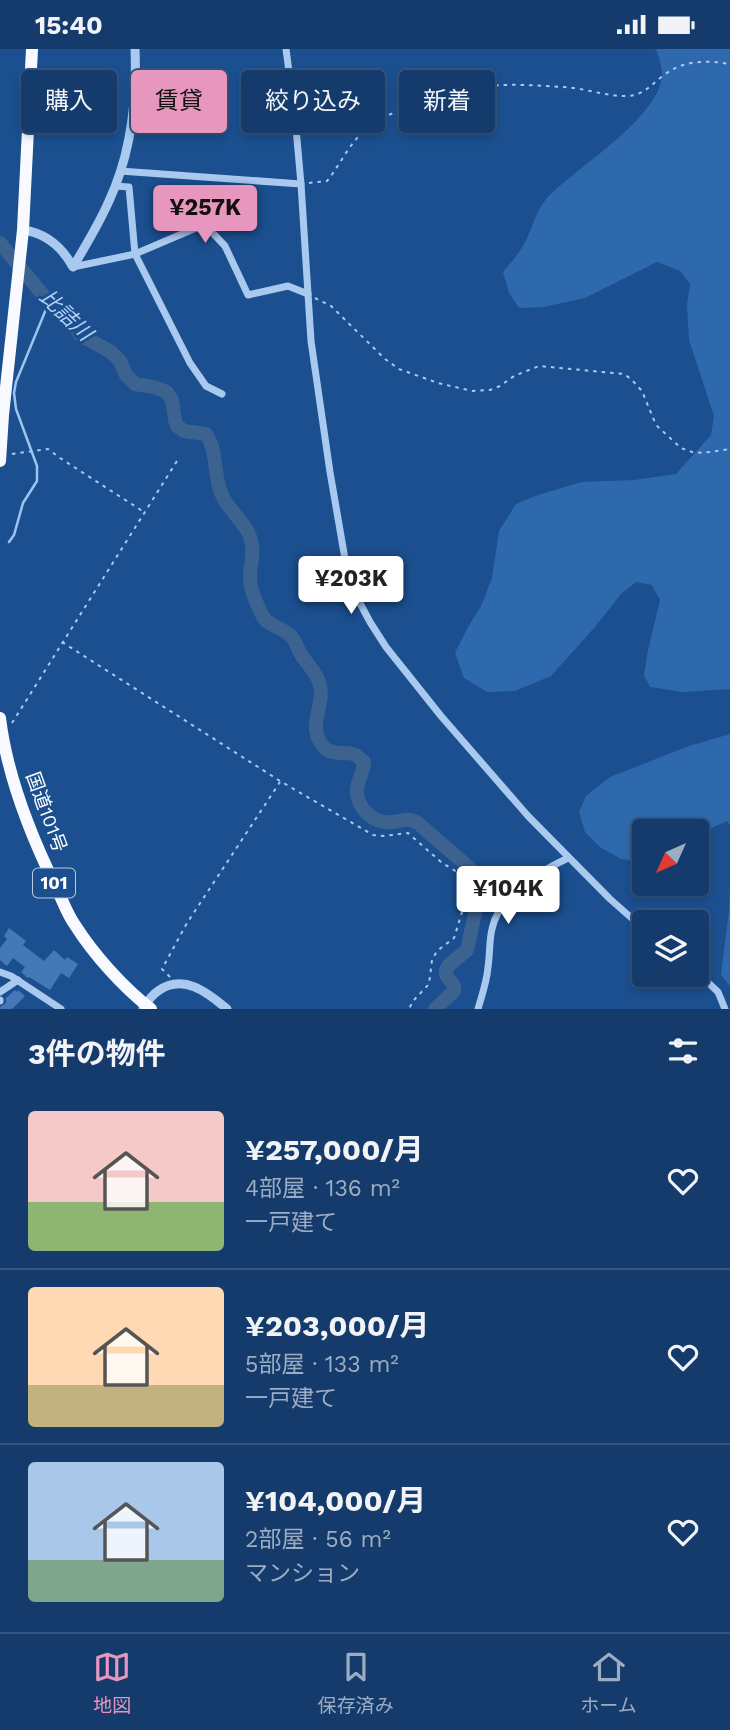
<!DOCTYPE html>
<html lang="ja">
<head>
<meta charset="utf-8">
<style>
  :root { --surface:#143b6b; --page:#1d4271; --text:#f1f3f6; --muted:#9dadc1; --line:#33557e; --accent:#e797bd }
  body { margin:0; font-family:"Work Sans","Noto Sans JP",sans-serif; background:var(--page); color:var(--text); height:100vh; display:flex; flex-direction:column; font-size:26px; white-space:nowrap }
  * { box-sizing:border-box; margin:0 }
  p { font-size:23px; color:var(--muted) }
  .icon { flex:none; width:38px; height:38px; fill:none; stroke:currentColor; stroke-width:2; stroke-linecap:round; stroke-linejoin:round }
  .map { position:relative; height:960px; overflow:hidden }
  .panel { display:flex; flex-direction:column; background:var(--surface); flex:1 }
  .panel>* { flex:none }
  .hud { position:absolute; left:21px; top:21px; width:690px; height:63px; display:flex; gap:14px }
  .needle { width:46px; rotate:225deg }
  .fabs { position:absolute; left:632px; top:770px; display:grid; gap:14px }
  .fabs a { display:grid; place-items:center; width:77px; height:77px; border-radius:7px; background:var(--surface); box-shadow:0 4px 10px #0003,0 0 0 2px var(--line); font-size:35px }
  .price { position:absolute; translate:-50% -60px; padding:0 16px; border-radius:7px; background:#fff; color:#222; font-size:23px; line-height:46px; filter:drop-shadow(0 2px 4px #0008) }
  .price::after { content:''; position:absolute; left:50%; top:42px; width:21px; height:16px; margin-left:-10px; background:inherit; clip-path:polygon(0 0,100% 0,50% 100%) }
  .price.current { background:var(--accent); color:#111 }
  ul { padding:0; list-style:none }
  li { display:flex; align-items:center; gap:21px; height:175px; padding:0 28px }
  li+li { border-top:2px solid var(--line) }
  li span { display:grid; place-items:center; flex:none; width:196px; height:140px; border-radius:7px; color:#555 }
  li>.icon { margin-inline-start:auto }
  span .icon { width:84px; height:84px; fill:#fffc; stroke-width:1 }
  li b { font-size:30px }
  h2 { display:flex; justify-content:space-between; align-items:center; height:84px; padding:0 28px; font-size:30px }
  .tag { padding:0 24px; border-radius:7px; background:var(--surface); box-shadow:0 4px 10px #0003,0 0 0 2px var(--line); font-size:24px; line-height:63px }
  .tag.current { background:var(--accent); color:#111 }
  .status { display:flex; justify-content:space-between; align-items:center; height:49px; padding:0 35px; background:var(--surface); direction:ltr }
  .status svg { height:19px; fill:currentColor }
  .menu { display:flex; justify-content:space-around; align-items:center; height:98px; border-top:2px solid var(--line); background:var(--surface); font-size:19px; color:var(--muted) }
  .menu a { display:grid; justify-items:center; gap:4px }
  .menu .current { color:var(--accent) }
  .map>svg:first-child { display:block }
  .green { fill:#2e69ad }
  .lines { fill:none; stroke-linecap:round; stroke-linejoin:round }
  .stream { stroke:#9cc4f0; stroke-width:2.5 }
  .river { stroke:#3c6290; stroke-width:14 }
  .building { fill:#4478b7 }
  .path { stroke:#a9c9ee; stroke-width:2; stroke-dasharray:3.5 5; stroke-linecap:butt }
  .minor { stroke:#a9c9ee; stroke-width:7 }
  .tertiary { stroke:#a9c9ee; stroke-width:9 }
  .trunk { stroke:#f8faff; stroke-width:12 }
  .labels { text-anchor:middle; stroke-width:6; stroke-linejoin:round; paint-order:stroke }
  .shield { fill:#1b4f8f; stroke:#bbcadd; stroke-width:2 }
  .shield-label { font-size:18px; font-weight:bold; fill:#fff }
  .street-label { font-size:19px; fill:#fff; stroke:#1b4f8f }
  .water-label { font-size:21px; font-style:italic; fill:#b5d3f5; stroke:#1b4f8f }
</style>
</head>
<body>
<div class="status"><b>15:40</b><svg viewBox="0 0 49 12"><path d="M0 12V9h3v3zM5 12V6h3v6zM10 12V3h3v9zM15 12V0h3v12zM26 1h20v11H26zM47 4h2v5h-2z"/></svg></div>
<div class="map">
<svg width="730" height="960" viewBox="0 0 730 960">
  <rect width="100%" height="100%" fill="#1b4f8f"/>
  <g class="green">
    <path d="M 655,0 L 730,0 L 730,640 L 683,643 L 650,638 L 644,626 L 648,601 L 660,551 L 652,536 L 636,533 L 621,545 L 595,578 L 551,627 L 515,642 L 487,643 L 464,629 L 455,604 L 468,578 L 481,557 L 492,529 L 499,482 L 516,455 L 535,447 L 581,433 L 634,431 L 676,425 L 711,386 L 714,367 L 689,291 L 687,256 L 690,235 L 680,222 L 657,213 L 585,249 L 543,258 L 519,259 L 509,244 L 503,223 C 510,214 518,206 523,197 C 532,182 535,162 547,149 C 575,119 663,67 662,24 C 662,17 659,9 657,3 Z"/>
    <path d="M 730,685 L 730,776 L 727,772 L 697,785 L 696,782 L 644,782 L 644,812 L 642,813 L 621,810 L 600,798 L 585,783 L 579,763 L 586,747 L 610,728 L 689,697 Z"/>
    <path d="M 730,834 L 730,937 L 721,926 L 729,862 Z"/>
  </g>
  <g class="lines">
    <path class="stream" d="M 9,493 L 14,486 L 23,454 L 37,432 L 37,417 L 16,360 L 14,344 L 16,333 L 49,253"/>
    <path class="river" d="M 0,194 L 49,253 L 68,266 L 80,286 L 111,303 L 120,312 L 126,326 L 135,335 L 154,338 L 167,343 L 172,351 L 175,371 L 177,377 L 184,382 L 206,385 C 218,402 213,427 222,446 C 229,463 250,476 252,496 C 254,506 250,517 250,527 C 250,542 257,555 263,568 C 268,577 284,579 292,588 C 296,593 298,601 302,607 C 308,616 316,623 319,633 C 327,656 304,679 325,699 C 333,707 346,702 356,706 C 357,707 363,712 364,713 C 364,723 357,731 357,741 C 356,756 370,771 384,773 C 400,776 401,766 418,774 L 482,830 L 483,837 L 476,860 L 467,901 L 449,916 L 446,921 L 446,926 L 454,937 L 454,942 L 435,960"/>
  </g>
  <g class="building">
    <path d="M 9,879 L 26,892 L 23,896 L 44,912 L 54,901 L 65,911 L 67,908 L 78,915 L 69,929 L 61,924 L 50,941 L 29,928 L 28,929 L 21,923 L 25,918 L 13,909 L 7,917 L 0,911 L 0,899 L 7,890 L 4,887 Z"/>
    <path d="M 15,941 L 17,943 L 18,941 L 25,947 L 12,960 L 0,960 L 0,958 L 6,954 L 6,949 Z"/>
  </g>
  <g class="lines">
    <g class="path">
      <path d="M 309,134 L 327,132 C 340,116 349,95 365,81 C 380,67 398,62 418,56 C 431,52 444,45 458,42 C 493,33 528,36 564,38 C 585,39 607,48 628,47 C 644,46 652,35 664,26 C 684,11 706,11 730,15"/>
      <path d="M 315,249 L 331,257 L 385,310 L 399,320 L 438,334 L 472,342 L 490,341 L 500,337 L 514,327 L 539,317 L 624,325 L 631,330 L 642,342 L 656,376 L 681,399 L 695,404 L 710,403 L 730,400"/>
      <path d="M 12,405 L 48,400 L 60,409 L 144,463"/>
      <path d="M 62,593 L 280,732 L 373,786 L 384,787 L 408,784 L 441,813 L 457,823 L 470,837 L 454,889 L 437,902 L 432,911 L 429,935 L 413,952 L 409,960"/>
      <path d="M 12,674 L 177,412"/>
      <path d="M 170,928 L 162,920 L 187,874 L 280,733"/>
    </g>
    <g class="minor">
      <path d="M 286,0 L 295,68 L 301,135 L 311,292 L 330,423 L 345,510 L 354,543 L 370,573 L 386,598 L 441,667 L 528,767 L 610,850 L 644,880"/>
      <path d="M 120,122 L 301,135"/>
      <path d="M 115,137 L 129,138 L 135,205 L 190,314 L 206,337 L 222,345"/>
      <path d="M 73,218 L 135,205 L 196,179 L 209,180 L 225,197 L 248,246 L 288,237 L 308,245"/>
      <path d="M 696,922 L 718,943 L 725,960"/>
      <path d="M 0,923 L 11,927 L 61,960"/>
      <path d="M 0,943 L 18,931"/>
      <path d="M 0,951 L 0,952"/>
      <path d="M 478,960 C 482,946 487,932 488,918 C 490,906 489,892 492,880 C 499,846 539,823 568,809"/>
    </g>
    <g class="tertiary">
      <path d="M 23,181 C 45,184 62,198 73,218 C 86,196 99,175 109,152 C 131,105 137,52 135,0"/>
      <path d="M 143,959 C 147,953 152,946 158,942 C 183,924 207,943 227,960"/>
    </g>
    <g class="trunk">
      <path d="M 0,412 L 3,366 L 23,181 L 32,0"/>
      <path d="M 0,669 C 7,727 30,785 56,838 C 62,850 67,865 75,876 C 94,906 123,938 151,960"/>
    </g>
  </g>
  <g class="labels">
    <rect class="shield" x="33" y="819.5" width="42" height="29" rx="5"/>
    <g class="shield-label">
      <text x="54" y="840">101</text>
    </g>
    <g class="street-label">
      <text transform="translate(47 763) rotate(70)" y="7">国道101号</text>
    </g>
    <g class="water-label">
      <text transform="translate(66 266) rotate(44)" y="7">比詰川</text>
    </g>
  </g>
</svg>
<div class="fabs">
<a><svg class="needle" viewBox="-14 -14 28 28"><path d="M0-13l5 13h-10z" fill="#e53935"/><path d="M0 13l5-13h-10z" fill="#9dadc1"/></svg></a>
<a><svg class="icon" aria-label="layers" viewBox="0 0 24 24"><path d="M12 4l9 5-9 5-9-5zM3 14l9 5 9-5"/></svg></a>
</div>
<b class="price current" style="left:205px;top:196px">¥257K</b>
<b class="price" style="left:351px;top:567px">¥203K</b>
<b class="price" style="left:508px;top:877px">¥104K</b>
<div class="hud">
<a class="tag">購入</a>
<a class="tag current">賃貸</a>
<a class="tag">絞り込み</a>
<a class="tag">新着</a>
</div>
</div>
<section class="panel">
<h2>3件の物件<svg class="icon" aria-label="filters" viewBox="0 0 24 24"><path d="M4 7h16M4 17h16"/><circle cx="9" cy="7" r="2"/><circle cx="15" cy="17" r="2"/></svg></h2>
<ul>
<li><span style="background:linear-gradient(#f6c9c9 65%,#8fb573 0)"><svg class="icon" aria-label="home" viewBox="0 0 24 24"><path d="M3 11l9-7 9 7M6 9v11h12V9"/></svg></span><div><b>¥257,000/月</b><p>4部屋 · 136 m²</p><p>一戸建て</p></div><svg class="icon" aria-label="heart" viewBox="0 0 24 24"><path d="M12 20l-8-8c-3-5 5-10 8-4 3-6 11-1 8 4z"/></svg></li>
<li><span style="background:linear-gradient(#ffd9b3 70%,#c2b280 0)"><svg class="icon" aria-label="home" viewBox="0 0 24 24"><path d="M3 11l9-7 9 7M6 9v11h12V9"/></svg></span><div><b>¥203,000/月</b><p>5部屋 · 133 m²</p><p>一戸建て</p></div><svg class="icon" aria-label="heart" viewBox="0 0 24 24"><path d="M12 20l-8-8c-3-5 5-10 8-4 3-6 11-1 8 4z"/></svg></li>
<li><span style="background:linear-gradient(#a9c7e8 70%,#7fa58c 0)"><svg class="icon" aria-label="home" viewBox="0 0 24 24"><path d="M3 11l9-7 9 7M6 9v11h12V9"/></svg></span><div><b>¥104,000/月</b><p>2部屋 · 56 m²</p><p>マンション</p></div><svg class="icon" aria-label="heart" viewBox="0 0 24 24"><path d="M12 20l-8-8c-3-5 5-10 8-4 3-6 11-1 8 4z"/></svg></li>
</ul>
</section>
<nav class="menu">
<a class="current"><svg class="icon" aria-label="map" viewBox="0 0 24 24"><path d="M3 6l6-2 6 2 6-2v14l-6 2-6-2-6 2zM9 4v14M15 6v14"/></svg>地図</a>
<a><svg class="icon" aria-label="saved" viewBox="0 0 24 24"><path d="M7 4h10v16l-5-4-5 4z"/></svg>保存済み</a>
<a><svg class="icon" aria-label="home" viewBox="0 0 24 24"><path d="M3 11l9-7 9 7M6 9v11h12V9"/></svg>ホーム</a>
</nav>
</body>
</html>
